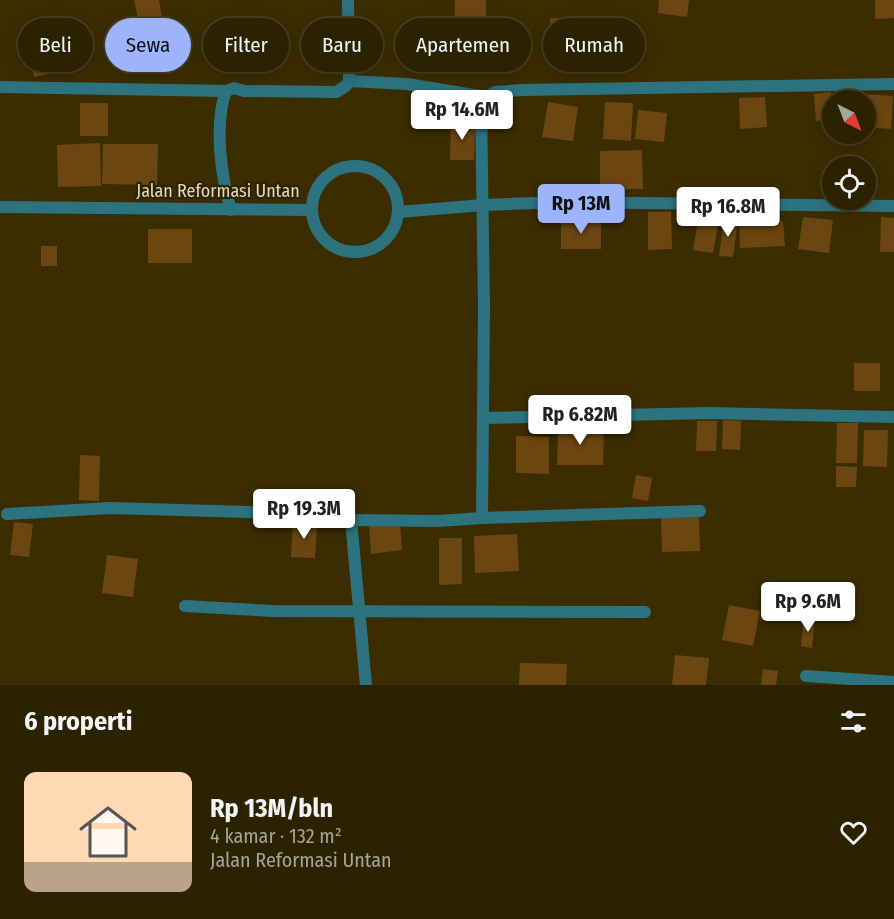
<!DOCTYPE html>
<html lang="id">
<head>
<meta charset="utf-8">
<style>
  :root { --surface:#2c2200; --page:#342a0a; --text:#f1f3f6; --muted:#a6a499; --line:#483f22; --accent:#9db4fd }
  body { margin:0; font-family:"Fira Sans Condensed",sans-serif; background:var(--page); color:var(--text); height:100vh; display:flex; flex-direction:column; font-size:22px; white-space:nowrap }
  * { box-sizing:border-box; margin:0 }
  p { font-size:20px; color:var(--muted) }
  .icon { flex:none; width:33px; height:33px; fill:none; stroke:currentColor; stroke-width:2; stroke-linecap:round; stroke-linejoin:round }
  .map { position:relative; height:685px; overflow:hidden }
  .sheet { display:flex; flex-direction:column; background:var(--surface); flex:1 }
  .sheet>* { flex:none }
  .banner { position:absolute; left:18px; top:18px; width:858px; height:54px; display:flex; gap:12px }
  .needle { width:39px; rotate:138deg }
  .fabs { position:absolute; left:822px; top:90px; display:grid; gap:12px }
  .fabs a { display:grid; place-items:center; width:54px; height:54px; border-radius:50%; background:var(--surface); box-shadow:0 3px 15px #0003,0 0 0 2px var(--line); font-size:30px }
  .price { position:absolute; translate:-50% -51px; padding:0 14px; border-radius:6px; background:#fff; color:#222; font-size:20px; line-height:39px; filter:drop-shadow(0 2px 3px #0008) }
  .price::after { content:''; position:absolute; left:50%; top:36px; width:18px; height:14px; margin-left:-9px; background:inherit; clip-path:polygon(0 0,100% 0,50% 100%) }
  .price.current { background:var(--accent); color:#111 }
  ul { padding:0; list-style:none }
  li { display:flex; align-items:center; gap:18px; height:150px; padding:0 24px }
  li span { display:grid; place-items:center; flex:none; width:168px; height:120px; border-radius:12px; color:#555 }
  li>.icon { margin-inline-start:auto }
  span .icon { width:72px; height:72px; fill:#fffc; stroke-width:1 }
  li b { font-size:26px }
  h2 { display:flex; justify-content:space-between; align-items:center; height:72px; padding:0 24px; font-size:26px }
  .tag { padding:0 21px; border-radius:27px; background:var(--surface); box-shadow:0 3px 15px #0003,0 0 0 2px var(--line); font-size:21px; line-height:54px }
  .tag.current { background:var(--accent); color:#111 }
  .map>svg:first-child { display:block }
  .building { fill:#6c4610 }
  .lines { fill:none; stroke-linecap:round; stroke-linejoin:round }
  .minor { stroke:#2c737f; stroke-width:12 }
  .tertiary { stroke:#2c737f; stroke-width:12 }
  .labels { text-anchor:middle; stroke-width:4.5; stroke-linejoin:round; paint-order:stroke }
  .street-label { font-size:18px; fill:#e3d9bd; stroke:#2d2406 }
</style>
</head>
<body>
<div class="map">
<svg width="894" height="685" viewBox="0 0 894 685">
  <rect width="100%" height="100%" fill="#3b2d00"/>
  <g class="building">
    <path d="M 134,0 L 159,0 L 163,24 L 140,28 Z"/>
    <path d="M 455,0 L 486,0 L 486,29 L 454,28 Z"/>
    <path d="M 659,0 L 689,0 L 687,17 L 658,13 Z"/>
    <path d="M 875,0 L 894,0 L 894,18 L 875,19 Z"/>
    <path d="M 550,18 L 598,19 L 597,62 L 549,61 Z"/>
    <path d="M 58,39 L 80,40 L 78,70 L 57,68 Z"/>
    <path d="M 52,64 L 53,73 L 34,77 L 32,69 Z"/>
    <path d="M 831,92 L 832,119 L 816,121 L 814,94 Z"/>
    <path d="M 864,94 L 893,96 L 891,129 L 866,127 Z"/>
    <path d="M 765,97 L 767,127 L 740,129 L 739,98 Z"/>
    <path d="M 548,102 L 578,107 L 573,141 L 542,137 Z"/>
    <path d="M 605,102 L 633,103 L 631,141 L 603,139 Z"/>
    <rect x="80" y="103" width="28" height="33"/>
    <path d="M 638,110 L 667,113 L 664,142 L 635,139 Z"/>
    <path d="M 451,121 L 475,122 L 474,160 L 450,160 Z"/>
    <path d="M 100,143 L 101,186 L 58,187 L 57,145 Z"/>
    <path d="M 103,144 L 158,144 L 157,185 L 102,184 Z"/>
    <path d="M 642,150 L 643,189 L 600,189 L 600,151 Z"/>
    <path d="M 700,210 L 720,213 L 713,253 L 693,250 Z"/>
    <path d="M 648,212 L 671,212 L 672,249 L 648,250 Z"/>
    <path d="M 803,217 L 833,220 L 829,253 L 798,249 Z"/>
    <path d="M 881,217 L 894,218 L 894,252 L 880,252 Z"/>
    <path d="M 724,219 L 738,221 L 733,257 L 719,256 Z"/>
    <path d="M 601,220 L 601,249 L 561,249 L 561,221 Z"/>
    <path d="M 783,221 L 785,246 L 740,248 L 739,224 Z"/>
    <rect x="148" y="229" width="44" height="34"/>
    <rect x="41" y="246" width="16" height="20"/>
    <rect x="854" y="363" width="26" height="28"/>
    <path d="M 723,420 L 741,421 L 740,450 L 722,449 Z"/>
    <path d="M 697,421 L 717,421 L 716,451 L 696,451 Z"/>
    <path d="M 837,423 L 858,423 L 857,463 L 836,463 Z"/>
    <path d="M 558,427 L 604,428 L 603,465 L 557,465 Z"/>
    <path d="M 864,430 L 888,430 L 887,467 L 863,466 Z"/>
    <path d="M 516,436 L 549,437 L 549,474 L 516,473 Z"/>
    <path d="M 80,455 L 100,456 L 99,501 L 79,500 Z"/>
    <path d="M 836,466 L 857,467 L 856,487 L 836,487 Z"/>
    <path d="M 636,475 L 652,478 L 648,501 L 632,498 Z"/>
    <path d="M 699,517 L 700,551 L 662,552 L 661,518 Z"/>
    <path d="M 14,522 L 33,524 L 29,557 L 10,555 Z"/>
    <path d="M 400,522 L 402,550 L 371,554 L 369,525 Z"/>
    <path d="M 293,523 L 317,524 L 315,558 L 291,557 Z"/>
    <path d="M 517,534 L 519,571 L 475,573 L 474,536 Z"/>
    <path d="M 439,538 L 462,538 L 462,584 L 439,585 Z"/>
    <path d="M 107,555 L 138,559 L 133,597 L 102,593 Z"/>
    <path d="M 729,605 L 760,611 L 753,646 L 722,640 Z"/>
    <path d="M 804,618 L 815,619 L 812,648 L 801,646 Z"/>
    <path d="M 675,655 L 709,658 L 706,685 L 672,685 Z"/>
    <path d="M 520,663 L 567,664 L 566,685 L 519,685 Z"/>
    <path d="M 763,669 L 778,671 L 776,685 L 761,685 Z"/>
  </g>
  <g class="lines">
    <g class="minor">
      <path d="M 349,81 L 407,84 L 486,97"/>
      <path d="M 0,87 L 226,91"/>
      <path d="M 231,210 C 221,178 214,123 226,91 L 234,88 L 244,91 L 336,92 L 346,86 L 349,81 L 348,0"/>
      <path d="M 483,418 L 710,413 L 894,417"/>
      <path d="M 7,514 L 110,508 L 249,512 L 351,520 L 438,521 L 482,518 L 484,307 L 481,105 L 486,97 L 495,92 L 523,90 L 894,84"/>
      <path d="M 482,518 L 700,511"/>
      <path d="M 351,520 L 366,685"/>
      <path d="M 185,606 L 273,611 L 645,612"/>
      <path d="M 806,676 L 894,682"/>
    </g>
    <g class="tertiary">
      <circle cx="355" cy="209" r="43"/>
      <path d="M 0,207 L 312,210"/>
      <path d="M 399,212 L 483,205 L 559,202 L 894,206"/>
    </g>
  </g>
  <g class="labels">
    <g class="street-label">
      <text x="218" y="197">Jalan Reformasi Untan</text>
    </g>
  </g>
</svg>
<div class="fabs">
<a><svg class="needle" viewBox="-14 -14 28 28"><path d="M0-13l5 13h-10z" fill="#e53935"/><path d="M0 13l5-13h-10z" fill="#a6a499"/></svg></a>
<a><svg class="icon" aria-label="locate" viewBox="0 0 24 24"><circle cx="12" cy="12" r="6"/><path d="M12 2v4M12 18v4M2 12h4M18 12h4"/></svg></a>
</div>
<b class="price" style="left:462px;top:141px">Rp 14.6M</b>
<b class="price current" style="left:581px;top:235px">Rp 13M</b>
<b class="price" style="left:728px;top:238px">Rp 16.8M</b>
<b class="price" style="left:580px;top:446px">Rp 6.82M</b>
<b class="price" style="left:304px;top:540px">Rp 19.3M</b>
<b class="price" style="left:808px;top:633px">Rp 9.6M</b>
<div class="banner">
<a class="tag">Beli</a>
<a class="tag current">Sewa</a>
<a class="tag">Filter</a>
<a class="tag">Baru</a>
<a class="tag">Apartemen</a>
<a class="tag">Rumah</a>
</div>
</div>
<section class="sheet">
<h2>6 properti<svg class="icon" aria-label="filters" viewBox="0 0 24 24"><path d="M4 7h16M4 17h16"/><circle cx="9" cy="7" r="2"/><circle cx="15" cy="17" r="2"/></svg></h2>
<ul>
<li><span style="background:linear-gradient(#ffd9b3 75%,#b9a48a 0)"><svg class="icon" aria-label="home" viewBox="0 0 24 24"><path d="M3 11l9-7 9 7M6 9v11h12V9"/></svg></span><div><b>Rp 13M/bln</b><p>4 kamar · 132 m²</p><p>Jalan Reformasi Untan</p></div><svg class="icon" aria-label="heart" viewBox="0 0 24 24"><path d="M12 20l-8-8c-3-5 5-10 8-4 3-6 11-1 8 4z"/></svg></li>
</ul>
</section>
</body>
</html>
